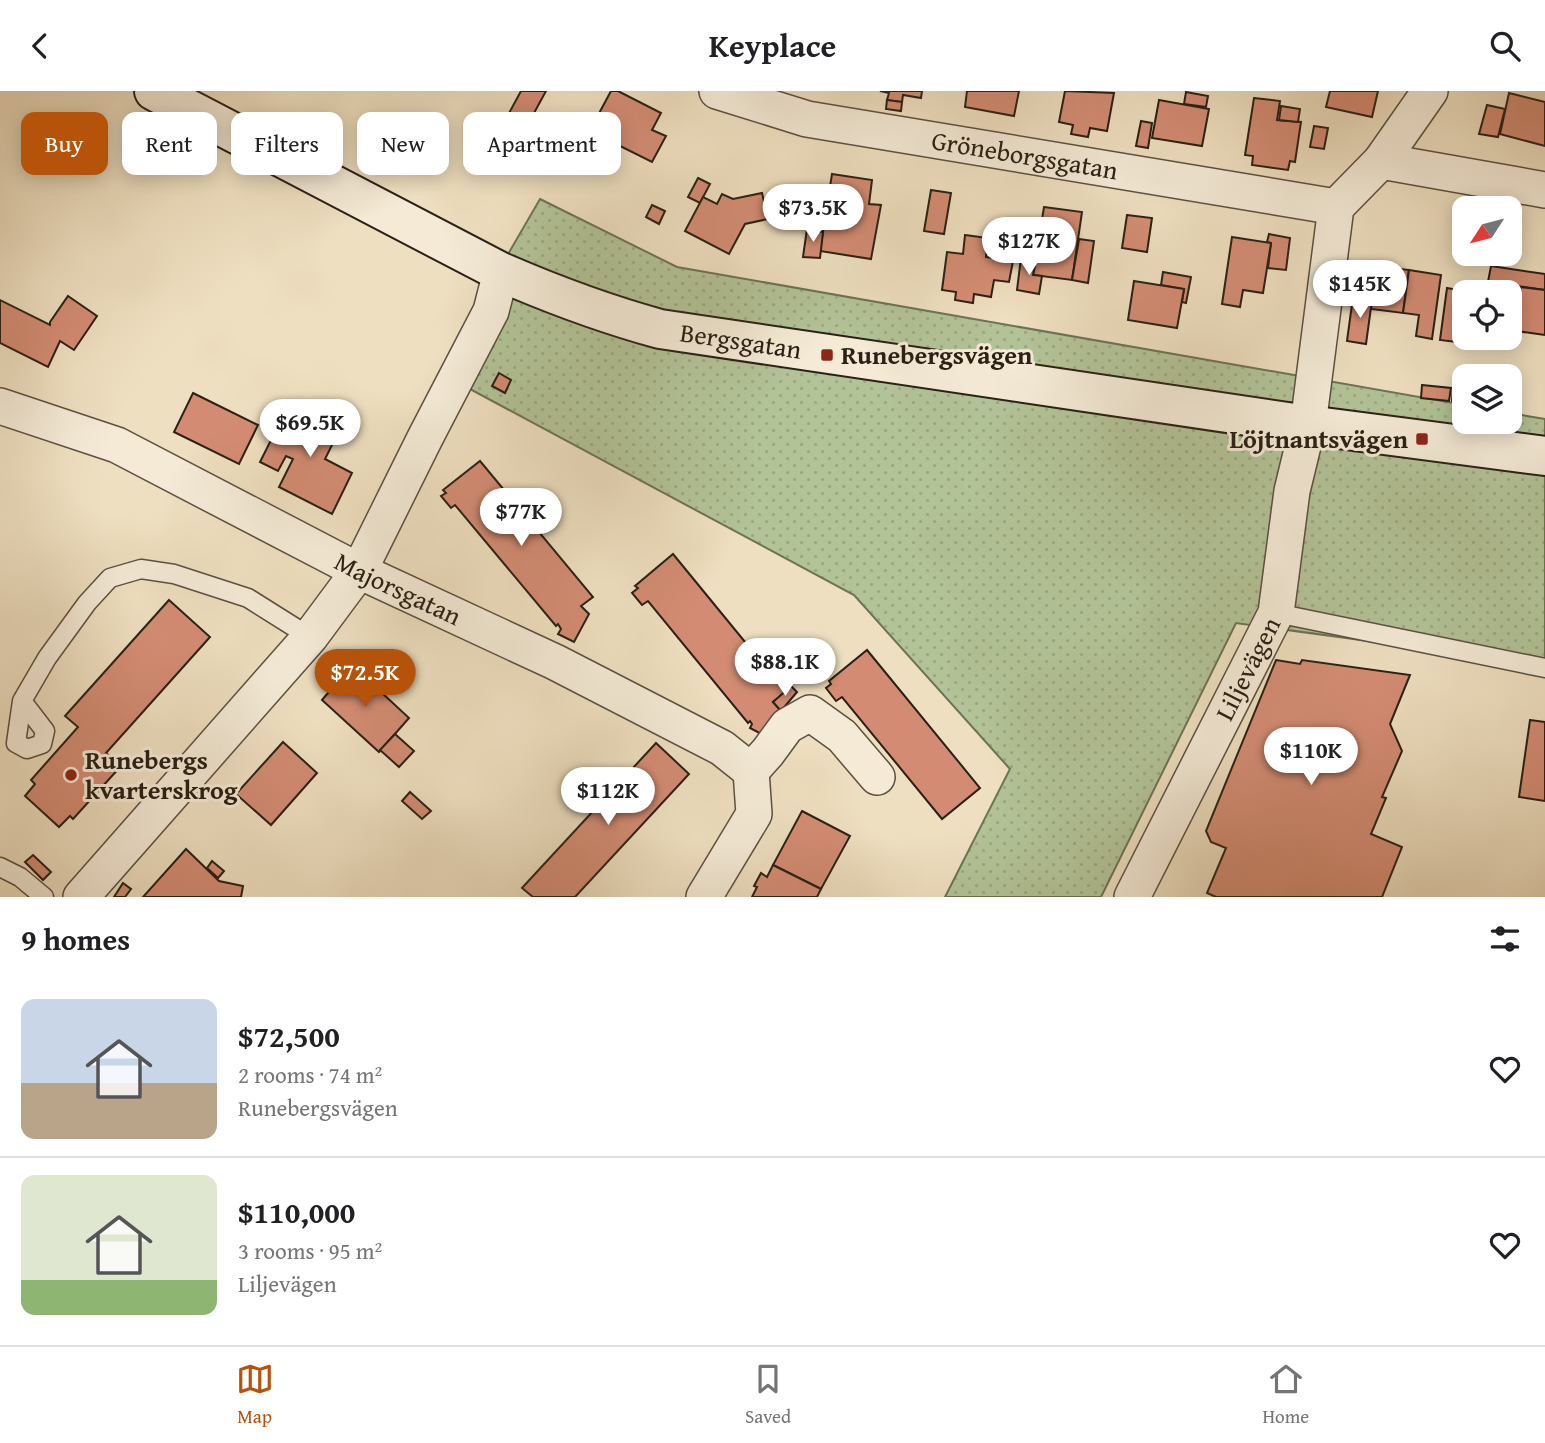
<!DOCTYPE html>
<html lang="en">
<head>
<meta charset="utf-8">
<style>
  :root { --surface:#fff; --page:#f6f6f6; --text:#202124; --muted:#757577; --line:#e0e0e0; --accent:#b45309 }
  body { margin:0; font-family:"Gentium Book Plus",serif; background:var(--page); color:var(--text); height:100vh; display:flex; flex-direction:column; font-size:26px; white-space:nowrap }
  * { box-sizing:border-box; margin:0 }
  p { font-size:23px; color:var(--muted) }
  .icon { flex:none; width:38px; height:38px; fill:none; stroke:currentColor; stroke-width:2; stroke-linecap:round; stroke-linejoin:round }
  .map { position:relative; height:806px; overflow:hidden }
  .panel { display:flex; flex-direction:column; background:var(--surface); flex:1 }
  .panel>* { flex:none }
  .top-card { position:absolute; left:21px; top:21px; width:700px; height:63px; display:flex; gap:14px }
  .needle { width:46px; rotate:234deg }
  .fabs { position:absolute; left:1452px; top:105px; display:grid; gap:14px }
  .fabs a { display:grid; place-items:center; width:70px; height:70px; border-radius:14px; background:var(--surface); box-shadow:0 4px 18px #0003; font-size:35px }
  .price { position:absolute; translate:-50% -60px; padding:0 16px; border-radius:24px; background:#fff; color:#222; font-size:23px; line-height:46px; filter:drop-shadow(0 2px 4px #0008) }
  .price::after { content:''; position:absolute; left:50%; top:42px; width:21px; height:16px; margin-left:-10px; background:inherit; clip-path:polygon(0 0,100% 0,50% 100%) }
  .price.selected { background:var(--accent); color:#fff }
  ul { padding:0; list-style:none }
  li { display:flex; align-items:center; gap:21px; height:175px; padding:0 21px }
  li+li { border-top:2px solid var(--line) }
  li span { display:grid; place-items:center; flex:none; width:196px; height:140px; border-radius:14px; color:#555 }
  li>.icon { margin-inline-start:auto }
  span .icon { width:84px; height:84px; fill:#fffc; stroke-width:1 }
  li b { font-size:30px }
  h2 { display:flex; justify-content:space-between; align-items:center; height:84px; padding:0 21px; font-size:30px }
  .chip { padding:0 24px; border-radius:14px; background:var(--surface); box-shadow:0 4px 18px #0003; font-size:24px; line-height:63px }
  .chip.selected { background:var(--accent); color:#fff }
  header { display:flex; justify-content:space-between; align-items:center; height:91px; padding:0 21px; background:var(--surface); font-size:32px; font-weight:600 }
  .menu { display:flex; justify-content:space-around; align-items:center; height:98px; border-top:2px solid var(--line); background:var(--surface); font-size:19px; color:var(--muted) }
  .menu a { display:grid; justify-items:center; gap:4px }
  .menu .selected { color:var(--accent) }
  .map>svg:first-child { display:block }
  .grass { fill:url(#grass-dots); stroke:#6e7256; stroke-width:2 }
  .building { fill:#d38c73; stroke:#2a2015; stroke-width:2 }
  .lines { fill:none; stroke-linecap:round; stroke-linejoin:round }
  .lane-casing { stroke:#5b5040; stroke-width:21 }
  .street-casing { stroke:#5b5040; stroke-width:38 }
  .secondary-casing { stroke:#2a2015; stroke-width:42 }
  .lane { stroke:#f4ead6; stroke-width:18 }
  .street { stroke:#f4ead6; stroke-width:35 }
  .secondary { stroke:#f4ead6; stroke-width:38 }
  .poi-dot { fill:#8f2418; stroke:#f4ead6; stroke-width:2.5 }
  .labels { text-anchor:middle; stroke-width:6; stroke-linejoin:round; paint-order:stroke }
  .street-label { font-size:26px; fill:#2a2015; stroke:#f4ead6 }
  .poi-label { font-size:26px; font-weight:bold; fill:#2a2015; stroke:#f4ead6; text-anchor:start }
</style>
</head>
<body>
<header><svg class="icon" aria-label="back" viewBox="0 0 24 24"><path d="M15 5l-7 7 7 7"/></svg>Keyplace<svg class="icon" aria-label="search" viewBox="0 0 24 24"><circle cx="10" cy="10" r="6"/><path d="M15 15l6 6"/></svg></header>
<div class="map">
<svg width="1545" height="806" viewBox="0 0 1545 806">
  <defs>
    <pattern id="grass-dots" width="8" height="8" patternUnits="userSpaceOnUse" patternTransform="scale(1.75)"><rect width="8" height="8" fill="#b2c397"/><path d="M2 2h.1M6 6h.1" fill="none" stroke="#99a781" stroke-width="1.8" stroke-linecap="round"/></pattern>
  </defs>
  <rect width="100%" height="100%" fill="#eedfc0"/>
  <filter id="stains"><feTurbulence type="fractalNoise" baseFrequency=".00286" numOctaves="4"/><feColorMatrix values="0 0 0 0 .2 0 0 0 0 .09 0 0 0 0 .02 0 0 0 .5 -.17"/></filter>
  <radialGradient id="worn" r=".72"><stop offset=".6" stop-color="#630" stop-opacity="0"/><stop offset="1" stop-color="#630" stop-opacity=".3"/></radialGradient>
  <path class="grass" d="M 540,108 L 677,176 L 1465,314 L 1465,331 L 1510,331 L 1510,322 L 1545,328 L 1545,574 L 1236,532 L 1101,806 L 945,806 L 1010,678 L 854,504 L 455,290 L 475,220 Z"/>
  <g class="building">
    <path d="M 521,0 L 546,0 L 534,22 L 558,35 L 539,71 L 495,48 Z"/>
    <path d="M 611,0 L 618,0 L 661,22 L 652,39 L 666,45 L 652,71 L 606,48 L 614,34 L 597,26 Z"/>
    <path d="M 880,0 L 922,0 L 921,7 L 903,4 L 902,11 L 887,9 L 889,2 Z"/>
    <path d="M 967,0 L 1019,0 L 1014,25 L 965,16 Z"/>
    <path d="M 1065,0 L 1114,2 L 1107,40 L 1090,37 L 1088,46 L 1071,43 L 1073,34 L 1059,31 Z"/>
    <path d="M 1330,0 L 1378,0 L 1372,26 L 1326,16 Z"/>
    <path d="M 1186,1 L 1208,5 L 1206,16 L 1184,13 Z"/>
    <path d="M 1509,2 L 1545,11 L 1545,55 L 1500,43 Z"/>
    <path d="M 1254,7 L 1280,10 L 1277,29 L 1301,31 L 1295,71 L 1290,70 L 1288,79 L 1252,74 L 1253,65 L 1245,64 Z"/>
    <path d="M 887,9 L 902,11 L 901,20 L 886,18 Z"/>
    <path d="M 1159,9 L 1209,18 L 1202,55 L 1152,47 Z"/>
    <path d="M 1487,14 L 1505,18 L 1498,46 L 1479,43 Z"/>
    <path d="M 1281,15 L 1300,18 L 1298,31 L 1279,29 Z"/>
    <path d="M 489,27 L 500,33 L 493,45 L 483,39 Z"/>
    <path d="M 1141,30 L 1152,32 L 1148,57 L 1136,55 Z"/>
    <path d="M 1314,35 L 1328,37 L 1324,58 L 1310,56 Z"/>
    <path d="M 832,83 L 872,89 L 869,113 L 881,114 L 871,168 L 820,160 Z"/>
    <path d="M 698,87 L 710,93 L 700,112 L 688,106 Z"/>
    <path d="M 931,99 L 951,102 L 944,143 L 924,140 Z"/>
    <path d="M 762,102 L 768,128 L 745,133 L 729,163 L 685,140 L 703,106 L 717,113 L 722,103 L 733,108 Z"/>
    <path d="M 652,114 L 665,120 L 659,133 L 646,126 Z"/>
    <path d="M 1044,116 L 1082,121 L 1072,189 L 1033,184 Z"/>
    <path d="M 1127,124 L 1152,127 L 1147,161 L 1122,157 Z"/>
    <path d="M 807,138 L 823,141 L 820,167 L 803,166 Z"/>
    <path d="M 1269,143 L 1290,147 L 1286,179 L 1268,177 L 1271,152 L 1267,151 Z"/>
    <path d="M 965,144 L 988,147 L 986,166 L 1013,170 L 1009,191 L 994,189 L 991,206 L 974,203 L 973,212 L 955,209 L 956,201 L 942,199 L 947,161 L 963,163 Z"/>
    <path d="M 1232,146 L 1271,152 L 1263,202 L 1243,199 L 1240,216 L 1222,213 Z"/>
    <path d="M 1079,148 L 1094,150 L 1088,192 L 1072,189 Z"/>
    <path d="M 1021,167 L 1036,170 L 1033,184 L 1042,185 L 1039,203 L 1017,199 Z"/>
    <path d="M 1377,175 L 1409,179 L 1403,222 L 1371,218 Z"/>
    <path d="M 1491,175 L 1545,183 L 1545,199 L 1488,191 Z"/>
    <path d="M 1409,179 L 1441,184 L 1432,248 L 1416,245 L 1419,224 L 1403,222 Z"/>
    <path d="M 1163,181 L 1191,186 L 1186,212 L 1182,211 L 1184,198 L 1161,194 Z"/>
    <path d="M 1134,190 L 1184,198 L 1177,237 L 1128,229 Z"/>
    <path d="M 1488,191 L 1521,196 L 1516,240 L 1510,239 L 1510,201 L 1487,201 Z"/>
    <path d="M 1521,196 L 1545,199 L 1545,244 L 1516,240 Z"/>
    <path d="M 1447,197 L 1464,200 L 1456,251 L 1440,249 Z"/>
    <path d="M 1464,200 L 1475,201 L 1465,201 L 1465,247 L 1475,247 L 1474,253 L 1456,251 Z"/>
    <path d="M 68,205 L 97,225 L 74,259 L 60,250 L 48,276 L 0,252 L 0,209 L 50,234 L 50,231 Z"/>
    <path d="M 1353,206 L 1372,209 L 1366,253 L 1347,250 Z"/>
    <path d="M 499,282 L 511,289 L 505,302 L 492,295 Z"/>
    <path d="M 1422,294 L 1451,297 L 1449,310 L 1421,307 Z"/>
    <path d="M 1453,297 L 1465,299 L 1465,312 L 1452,310 Z"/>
    <path d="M 193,302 L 258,334 L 239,373 L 174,341 Z"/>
    <path d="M 318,312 L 346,326 L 325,368 L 352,382 L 332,423 L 279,396 L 293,368 L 286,365 L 278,380 L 260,371 L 283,325 L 302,334 L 296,346 L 300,348 Z"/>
    <path d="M 480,370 L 593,506 L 581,515 L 589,523 L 574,551 L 558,543 L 561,538 L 558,533 L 556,535 L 455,414 L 451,417 L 441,405 L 446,402 L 443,399 Z"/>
    <path d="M 673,463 L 786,601 L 773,611 L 781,620 L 767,646 L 750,637 L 752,633 L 750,630 L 748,632 L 648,510 L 642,514 L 632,502 L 638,497 L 635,495 Z"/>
    <path d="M 169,509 L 210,546 L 106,662 L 121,675 L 73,728 L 70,725 L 59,736 L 25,705 L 35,693 L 31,689 L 78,636 L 65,625 Z"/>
    <path d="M 867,559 L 980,697 L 942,728 L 842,606 L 836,610 L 826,597 L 831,593 L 829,590 Z"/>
    <path d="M 1276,569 L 1300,573 L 1302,569 L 1410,584 L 1390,633 L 1402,660 L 1382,706 L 1386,707 L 1371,743 L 1402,756 L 1382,806 L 1216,806 L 1207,802 L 1226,757 L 1211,751 L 1206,740 Z"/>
    <path d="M 352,574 L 409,627 L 379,661 L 322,609 Z"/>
    <path d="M 791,595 L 797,601 L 781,620 L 773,611 Z"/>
    <path d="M 1530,629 L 1545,631 L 1545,710 L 1519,706 Z"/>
    <path d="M 395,643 L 414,660 L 399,676 L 380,659 Z"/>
    <path d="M 283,651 L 317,682 L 271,734 L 236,703 Z"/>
    <path d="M 656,652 L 689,683 L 575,806 L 533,806 L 522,797 Z"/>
    <path d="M 410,701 L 431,720 L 422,728 L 402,710 Z"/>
    <path d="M 802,720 L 850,745 L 821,798 L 773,774 Z"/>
    <path d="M 186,758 L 219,790 L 243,795 L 241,806 L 143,806 Z"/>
    <path d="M 33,764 L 51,781 L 43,789 L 25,771 Z"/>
    <path d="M 212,770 L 224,780 L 218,787 L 207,777 Z"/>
    <path d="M 773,774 L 821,798 L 817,806 L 752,806 L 757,796 L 754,795 L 761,782 L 767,786 Z"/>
    <path d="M 123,792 L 131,798 L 125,806 L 114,806 Z"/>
  </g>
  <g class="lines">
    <g class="lane-casing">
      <g id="lane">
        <path d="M 1276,522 L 1545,577"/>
        <path d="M 22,610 L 45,640 L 42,653 L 27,658 L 16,652 L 22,610 L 47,567 L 87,512 L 110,487 L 141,478 L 174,483 L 248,507 L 310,546"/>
        <path d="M 0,776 L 20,786 L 44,806"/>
      </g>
    </g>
    <g class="street-casing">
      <g id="street">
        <path id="s1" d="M 717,0 L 807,28 L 1336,116"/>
        <path d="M 1381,70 L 1545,99"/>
        <path id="s2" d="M 0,315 L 117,354 L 359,480 L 555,571 L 722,657 L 751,680 L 754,723 L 704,806"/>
        <path d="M 751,680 L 768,661 L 787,635 L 810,622 L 842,645 L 877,686"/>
        <path d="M 81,806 L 310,546 L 359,480 L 425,347 L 491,220 L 501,181"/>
        <path id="s3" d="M 1132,806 L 1276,522 L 1292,400 L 1308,334 L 1336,116 L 1381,70 L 1430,0"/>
      </g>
    </g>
    <g class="secondary-casing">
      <g id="secondary">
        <path id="s4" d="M 154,0 L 501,181 C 554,204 605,223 660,238 L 1308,334 L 1545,365"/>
      </g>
    </g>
    <use href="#lane" class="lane"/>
    <use href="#street" class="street"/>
    <use href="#secondary" class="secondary"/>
  </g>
  <g class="poi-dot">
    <rect x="820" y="257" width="14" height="14" rx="3.5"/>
    <rect x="1415" y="341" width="14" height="14" rx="3.5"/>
    <circle cx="71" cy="684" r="7"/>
  </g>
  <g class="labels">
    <g class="street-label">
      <text dy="9" stroke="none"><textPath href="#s1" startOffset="315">Gröneborgsgatan</textPath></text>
      <text dy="9" stroke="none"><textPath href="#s4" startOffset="642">Bergsgatan</textPath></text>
      <text dy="9" stroke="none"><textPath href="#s2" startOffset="439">Majorsgatan</textPath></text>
      <text dy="9" stroke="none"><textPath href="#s3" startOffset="256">Liljevägen</textPath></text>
    </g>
    <g class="poi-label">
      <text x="841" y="273">Runebergsvägen</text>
      <text x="1408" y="357" text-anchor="end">Löjtnantsvägen</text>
      <text x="85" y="678">Runebergs<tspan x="85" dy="30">kvarterskrog</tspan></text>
    </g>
  </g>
  <rect width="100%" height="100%" filter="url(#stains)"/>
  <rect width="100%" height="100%" fill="url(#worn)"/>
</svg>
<div class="fabs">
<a><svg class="needle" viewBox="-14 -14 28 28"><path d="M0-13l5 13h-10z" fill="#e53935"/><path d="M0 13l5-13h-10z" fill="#757577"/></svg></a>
<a><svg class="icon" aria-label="locate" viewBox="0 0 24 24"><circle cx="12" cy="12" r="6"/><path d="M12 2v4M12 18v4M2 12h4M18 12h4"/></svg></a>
<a><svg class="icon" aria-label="layers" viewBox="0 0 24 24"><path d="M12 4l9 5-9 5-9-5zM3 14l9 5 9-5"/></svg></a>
</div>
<b class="price" style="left:813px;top:153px">$73.5K</b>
<b class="price" style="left:1029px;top:186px">$127K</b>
<b class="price" style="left:1360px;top:229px">$145K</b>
<b class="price" style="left:310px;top:368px">$69.5K</b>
<b class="price" style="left:521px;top:457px">$77K</b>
<b class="price" style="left:785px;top:607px">$88.1K</b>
<b class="price selected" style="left:365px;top:618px">$72.5K</b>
<b class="price" style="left:1311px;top:696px">$110K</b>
<b class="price" style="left:608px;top:736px">$112K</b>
<div class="top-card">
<a class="chip selected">Buy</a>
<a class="chip">Rent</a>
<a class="chip">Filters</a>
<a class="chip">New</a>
<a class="chip">Apartment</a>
</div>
</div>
<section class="panel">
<h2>9 homes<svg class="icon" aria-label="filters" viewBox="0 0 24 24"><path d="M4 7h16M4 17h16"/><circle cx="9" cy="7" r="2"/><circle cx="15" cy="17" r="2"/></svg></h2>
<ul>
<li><span style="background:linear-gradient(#c9d6e8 60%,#b9a48a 0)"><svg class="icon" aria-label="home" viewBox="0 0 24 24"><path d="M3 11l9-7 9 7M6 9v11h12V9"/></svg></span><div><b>$72,500</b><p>2 rooms · 74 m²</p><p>Runebergsvägen</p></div><svg class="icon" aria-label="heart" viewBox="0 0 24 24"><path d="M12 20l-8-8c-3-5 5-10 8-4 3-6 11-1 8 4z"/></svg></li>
<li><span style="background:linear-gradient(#dfe7d0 75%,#8fb573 0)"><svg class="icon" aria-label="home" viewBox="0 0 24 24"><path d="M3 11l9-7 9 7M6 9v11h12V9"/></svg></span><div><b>$110,000</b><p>3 rooms · 95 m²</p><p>Liljevägen</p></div><svg class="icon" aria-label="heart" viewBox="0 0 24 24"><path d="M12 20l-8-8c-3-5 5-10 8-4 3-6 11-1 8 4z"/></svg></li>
</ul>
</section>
<nav class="menu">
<a class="selected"><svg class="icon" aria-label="map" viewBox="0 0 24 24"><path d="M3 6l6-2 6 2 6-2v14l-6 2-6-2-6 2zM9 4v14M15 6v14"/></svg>Map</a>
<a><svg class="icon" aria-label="saved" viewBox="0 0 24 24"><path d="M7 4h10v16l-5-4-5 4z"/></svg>Saved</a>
<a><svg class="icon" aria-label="home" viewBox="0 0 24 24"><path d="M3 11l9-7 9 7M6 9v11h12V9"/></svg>Home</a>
</nav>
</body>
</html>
